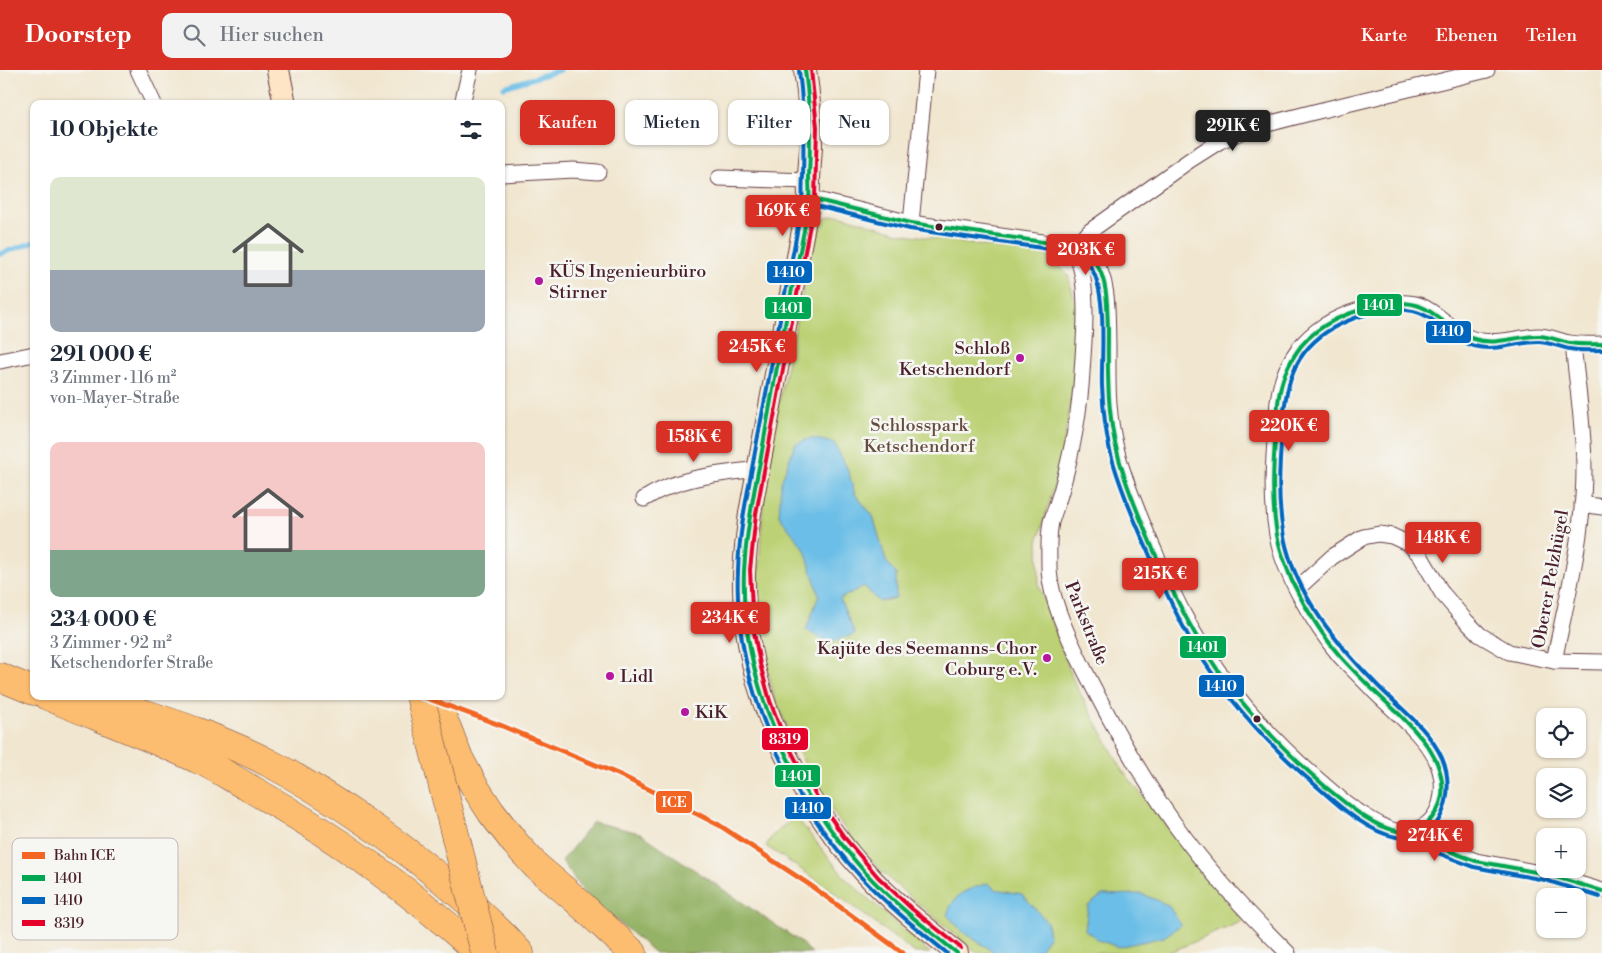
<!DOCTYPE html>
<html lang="de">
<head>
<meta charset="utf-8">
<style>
  :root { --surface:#fff; --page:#f2f2f3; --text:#1f2937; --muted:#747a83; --accent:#d93025 }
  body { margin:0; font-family:"Libre Bodoni",serif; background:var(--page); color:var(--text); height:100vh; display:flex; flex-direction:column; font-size:19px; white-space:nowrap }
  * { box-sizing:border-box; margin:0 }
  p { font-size:16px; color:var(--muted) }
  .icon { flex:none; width:28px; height:28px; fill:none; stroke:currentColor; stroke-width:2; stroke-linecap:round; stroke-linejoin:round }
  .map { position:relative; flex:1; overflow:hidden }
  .side { position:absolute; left:30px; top:30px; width:475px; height:600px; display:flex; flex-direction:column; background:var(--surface); border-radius:10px; box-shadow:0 1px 4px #0004 }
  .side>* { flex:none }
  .guide { position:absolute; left:520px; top:30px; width:475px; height:45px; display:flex; gap:10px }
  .buttons { position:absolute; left:1536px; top:638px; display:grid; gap:10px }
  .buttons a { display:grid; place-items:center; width:50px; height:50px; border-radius:10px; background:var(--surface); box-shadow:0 1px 4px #0004; font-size:25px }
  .price { position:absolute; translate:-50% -42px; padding:0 11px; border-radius:5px; background:var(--accent); color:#fff; font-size:16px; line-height:32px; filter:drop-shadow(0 1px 2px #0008) }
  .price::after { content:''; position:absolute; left:50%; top:30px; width:15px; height:11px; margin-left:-8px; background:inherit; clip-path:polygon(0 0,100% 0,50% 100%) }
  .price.active { background:#222; color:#fff }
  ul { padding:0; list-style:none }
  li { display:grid; align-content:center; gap:10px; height:265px; padding:0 20px }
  li span { display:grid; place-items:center; height:155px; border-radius:10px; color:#555 }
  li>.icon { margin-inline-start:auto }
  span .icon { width:90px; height:90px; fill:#fffc; stroke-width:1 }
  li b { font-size:21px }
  h2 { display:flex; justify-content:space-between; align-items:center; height:60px; padding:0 20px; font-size:21px }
  .pill { padding:0 18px; border-radius:10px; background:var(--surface); box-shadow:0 1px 4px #0004; font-size:18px; line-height:45px }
  .pill.active { background:var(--accent); color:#fff }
  header { display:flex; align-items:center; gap:30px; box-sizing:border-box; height:70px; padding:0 25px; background:var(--accent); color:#fff }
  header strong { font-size:24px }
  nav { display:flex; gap:28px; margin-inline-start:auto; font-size:18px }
  .search { width:350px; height:45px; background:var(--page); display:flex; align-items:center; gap:12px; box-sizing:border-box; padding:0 18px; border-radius:10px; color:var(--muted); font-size:19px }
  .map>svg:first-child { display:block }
  .green { fill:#bcd175; stroke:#837850 }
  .forest { fill:#95b366; stroke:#706948 }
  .water { fill:#6bbee7; stroke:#5a6e89 }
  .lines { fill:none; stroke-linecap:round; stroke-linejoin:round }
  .stream { stroke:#6bbee7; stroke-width:5 }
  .street-casing { stroke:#633d44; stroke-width:17 }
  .secondary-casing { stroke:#633d44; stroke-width:24 }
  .highway-casing { stroke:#633d44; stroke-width:29 }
  .street { stroke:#fff; stroke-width:15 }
  .secondary { stroke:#fee5c5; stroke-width:22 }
  .highway { stroke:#fcbd6f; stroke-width:28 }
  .highway-bridge-casing { stroke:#633d44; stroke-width:29; stroke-linecap:butt }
  .highway-bridge { stroke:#fcbd6f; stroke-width:28 }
  .bus-1-casing { stroke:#f6f6f2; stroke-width:8 }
  .bus-2-casing { stroke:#f6f6f2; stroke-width:8 }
  .bus-3-casing { stroke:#f6f6f2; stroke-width:8 }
  .bus-1 { stroke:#00a651; stroke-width:4 }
  .bus-2 { stroke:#0065bd; stroke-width:4 }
  .bus-3 { stroke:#e4002b; stroke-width:4 }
  .rail-1-casing { stroke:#f6f6f2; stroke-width:9 }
  .rail-1 { stroke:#f26522; stroke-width:5 }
  .bus-dot { fill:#4a1f2b; stroke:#f6f6f2; stroke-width:2 }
  .poi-dot { fill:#b5179e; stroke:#f6f6f2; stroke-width:2 }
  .labels { text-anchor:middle; stroke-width:5; stroke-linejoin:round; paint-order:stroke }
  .poi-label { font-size:18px; fill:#4a1f2b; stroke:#f6f6f2; text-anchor:start }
  .park-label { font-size:18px; fill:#664c3e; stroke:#f6f6f2 }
  .street-label { font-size:18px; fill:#4a1f2b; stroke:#f6f6f2 }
  .key { fill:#f6f6f2; stroke:#c2b6b6; stroke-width:1 }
  .key-label { font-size:14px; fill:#4a1f2b }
  .line-badge { stroke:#f6f6f2; stroke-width:2 }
  .badge-label { font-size:14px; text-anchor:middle; font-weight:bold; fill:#fff }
</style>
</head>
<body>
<header>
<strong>Doorstep</strong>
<div class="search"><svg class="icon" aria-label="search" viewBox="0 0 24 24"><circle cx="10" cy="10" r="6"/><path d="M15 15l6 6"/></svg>Hier suchen</div>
<nav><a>Karte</a><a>Ebenen</a><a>Teilen</a></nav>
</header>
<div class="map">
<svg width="1602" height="883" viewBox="0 0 1602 883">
  <rect width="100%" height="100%" fill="#f6f6f2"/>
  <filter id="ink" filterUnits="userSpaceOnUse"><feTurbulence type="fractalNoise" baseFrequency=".02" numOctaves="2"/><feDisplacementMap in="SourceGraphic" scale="10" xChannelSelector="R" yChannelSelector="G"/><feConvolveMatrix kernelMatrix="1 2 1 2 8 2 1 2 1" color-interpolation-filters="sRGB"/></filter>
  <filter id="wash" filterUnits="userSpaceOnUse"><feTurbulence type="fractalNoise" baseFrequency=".0096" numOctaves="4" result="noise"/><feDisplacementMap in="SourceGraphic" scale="20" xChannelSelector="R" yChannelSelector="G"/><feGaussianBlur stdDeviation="1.12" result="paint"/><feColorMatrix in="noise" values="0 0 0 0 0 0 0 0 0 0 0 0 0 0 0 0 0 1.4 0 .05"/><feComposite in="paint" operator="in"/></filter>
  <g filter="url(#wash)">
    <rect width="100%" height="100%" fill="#f1e6cf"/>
    <g class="green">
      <path d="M 839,145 L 899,163 L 1049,186 L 1068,205 L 1077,239 L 1074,313 L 1060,396 L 1038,471 L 1039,516 L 1074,612 L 1123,701 L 1243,851 L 1168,883 L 977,883 L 889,809 L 855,773 L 822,727 L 794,673 L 774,626 L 760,568 L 758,511 L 766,393 L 816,159 L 826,148 Z"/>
      <path d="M 795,746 L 847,810 L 930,883 L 915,883 L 820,812 L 766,776 L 772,766 Z"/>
    </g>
    <path class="forest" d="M 593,752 L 640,763 L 799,871 L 812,883 L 655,883 L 584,823 L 562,791 Z"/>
    <g class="water">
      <path d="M 811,368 L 834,373 L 848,400 L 855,424 L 873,446 L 886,491 L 896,504 L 896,528 L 879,532 L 864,516 L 840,529 L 855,564 L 828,573 L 806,560 L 819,525 L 805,480 L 779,446 L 781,412 L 795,374 Z"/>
      <path d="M 988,813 L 995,819 L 1022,824 L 1047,852 L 1049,867 L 1039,881 L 1033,883 L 996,883 L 964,863 L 947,845 C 956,821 965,821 988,813 Z"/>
      <path d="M 1142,824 L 1168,835 L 1181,855 L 1164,867 L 1118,877 L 1099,870 L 1085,860 L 1088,836 L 1102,825 Z"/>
    </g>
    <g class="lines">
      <g class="stream">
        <path d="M 504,17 L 560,0"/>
        <path d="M 0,184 L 34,172"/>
      </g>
    </g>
  </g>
  <g filter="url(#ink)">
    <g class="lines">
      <g class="street-casing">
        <g id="street">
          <path d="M 138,0 L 154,34"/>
          <path d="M 462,34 L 470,0"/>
          <path d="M 501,104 L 573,100 L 598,102"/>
          <path d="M 719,108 L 808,111"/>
          <path d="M 809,128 L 911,153 L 1064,175 C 1074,178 1085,180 1093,189 C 1110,209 1107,249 1108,275 C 1108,304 1107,335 1113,364 C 1119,398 1134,432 1147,464 C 1159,491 1170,519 1184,545 C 1217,608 1263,662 1316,708 C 1329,719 1341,730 1354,739 C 1370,749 1394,767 1413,761 C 1443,752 1447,719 1438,694 C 1429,669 1393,640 1374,621 C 1363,609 1351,598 1340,586 C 1315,556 1283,503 1277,465 C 1270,424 1274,383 1277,343 C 1280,284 1314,250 1371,237 C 1386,234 1405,230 1419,235 C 1442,244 1456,268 1482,271 C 1501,274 1519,267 1538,266 C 1549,266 1559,271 1570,273 C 1580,275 1591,274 1602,274"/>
          <path d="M 911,153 L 926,0"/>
          <path d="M 0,291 L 34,284"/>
          <path d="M 644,429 C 678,407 718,404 758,399"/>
          <path d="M 1582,434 L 1602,437"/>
          <path d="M 1297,519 L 1332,487 L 1363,467 L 1379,464 L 1392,466 L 1409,474 L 1420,485 L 1442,523 L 1466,551 L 1480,565 L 1509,582 L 1554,591 L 1602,592"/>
          <path d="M 1554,591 C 1567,528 1584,464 1584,399 C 1584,357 1577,315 1573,274"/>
          <path d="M 1420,758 L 1428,770 L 1438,777 L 1476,791 L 1546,804 L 1602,821"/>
          <path d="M 1288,883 C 1249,845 1208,800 1176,756 C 1141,707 1111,653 1084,599 C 1070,571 1049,528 1049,496 C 1049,482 1048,466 1051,452 C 1055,439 1060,427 1063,414 C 1073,377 1080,340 1082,302 C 1084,273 1087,238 1083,209 C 1082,200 1078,191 1078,182 C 1079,174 1084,167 1090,161 L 1190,90 L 1220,71 L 1248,59 L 1314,42 L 1487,0"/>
        </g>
      </g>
      <g class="secondary-casing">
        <g id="secondary">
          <path d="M 278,0 L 285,34"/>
          <path d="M 805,0 C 809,26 811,51 811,77 C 810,94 808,111 809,128 L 750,443 C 747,468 743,494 744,519 C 745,621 796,725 863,800 C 891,831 924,857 957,883"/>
        </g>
      </g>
      <g class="highway-casing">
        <g id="highway">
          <path d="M 0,607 L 34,621"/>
          <path d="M 47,626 C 97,647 148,666 197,689 C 216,697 234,710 253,720 C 336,767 409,819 479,883"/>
          <path d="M 91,626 C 151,646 214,664 271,694 C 300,709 328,727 355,745 C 415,785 471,830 520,883"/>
          <path d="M 432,626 L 448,660 L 458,686 L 473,714 L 491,742 L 515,773 L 536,796 L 575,829 L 633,883"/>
        </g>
      </g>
      <use href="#street" class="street"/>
      <use href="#secondary" class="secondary"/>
      <use href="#highway" class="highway"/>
      <g class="highway-bridge-casing">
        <path id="highway-bridge" d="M 420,626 L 485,883"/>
      </g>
      <use href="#highway-bridge" class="highway-bridge"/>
      <g class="bus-1-casing">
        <g id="bus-1">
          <path d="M 805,0 C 810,36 811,70 809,106 C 809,114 810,122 809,130 C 804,168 794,206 787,244 C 778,292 769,339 761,387 C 753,425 746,463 744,501 C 740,611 792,719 863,800 C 891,831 924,857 957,883"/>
          <path d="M 809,128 L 911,153 L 1064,175 C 1081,180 1094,185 1101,203 C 1108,221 1107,240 1108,259 C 1108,286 1107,313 1110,340 C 1114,389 1134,434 1153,479 C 1170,516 1187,553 1209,587 C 1241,637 1283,680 1328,719 C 1348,735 1371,756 1397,761 C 1408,763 1418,761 1427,753 C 1435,746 1440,736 1442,726 C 1446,691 1421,666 1398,643 C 1378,625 1358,606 1340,586 C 1321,564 1305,537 1292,511 C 1286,496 1280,481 1277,465 C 1271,430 1273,394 1276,360 C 1277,341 1278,321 1285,304 C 1289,294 1295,284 1301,276 C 1322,251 1355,239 1387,234 C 1436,227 1437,258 1474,269 C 1496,276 1516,266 1538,266 C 1549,266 1559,271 1570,273 C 1580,275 1591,274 1602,274"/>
          <path d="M 1420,758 L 1428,770 L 1438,777 L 1476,791 L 1546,804 L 1602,821"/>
        </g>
      </g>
      <g class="bus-2-casing">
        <g id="bus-2">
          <path d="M 799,1 C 804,37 804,71 803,107 C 802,114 803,123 802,131 C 797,169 788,206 781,244 C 772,290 764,336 755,382 C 748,421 739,460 738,501 C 733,612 786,725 860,806 C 887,835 917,859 947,883"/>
          <path d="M 808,134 L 910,159 L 1063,181 C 1073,184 1084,187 1090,196 C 1108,222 1101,285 1102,316 C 1103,338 1105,359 1110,381 C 1119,415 1133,447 1147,479 C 1161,512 1175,544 1193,574 C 1227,630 1271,678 1321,720 C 1341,738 1369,762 1396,767 C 1442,777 1457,722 1442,688 C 1429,659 1400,638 1378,616 C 1337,574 1296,526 1284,467 C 1277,432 1279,396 1282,362 C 1285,318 1291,282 1333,258 C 1356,245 1401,231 1426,246 C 1442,255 1455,270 1474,276 C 1496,282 1516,272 1538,272 C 1549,272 1559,277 1570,279 C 1580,281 1591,280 1602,280"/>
          <path d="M 1415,761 L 1424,774 L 1435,782 L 1474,797 L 1545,810 L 1600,827"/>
        </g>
      </g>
      <g class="bus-3-casing">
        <path id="bus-3" d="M 811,0 L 817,57 L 815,128 L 756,444 L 750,500 L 753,557 L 760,594 L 770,631 L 784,667 L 802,702 L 822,735 L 844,767 L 878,807 L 912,839 L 961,878"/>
      </g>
      <use href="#bus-1" class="bus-1"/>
      <use href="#bus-2" class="bus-2"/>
      <use href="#bus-3" class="bus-3"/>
      <g class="rail-1-casing">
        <path id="rail-1" d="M 421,626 L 500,655 L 620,705 L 719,755 L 810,815 L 903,883"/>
      </g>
      <use href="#rail-1" class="rail-1"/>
    </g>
  </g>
  <g class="bus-dot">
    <circle cx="939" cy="157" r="4.5"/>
    <circle cx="1257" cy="649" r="4.5"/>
  </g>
  <g class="poi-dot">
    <circle cx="539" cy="211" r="5"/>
    <circle cx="1020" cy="288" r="5"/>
    <circle cx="1047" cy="588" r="5"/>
    <circle cx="610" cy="606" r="5"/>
    <circle cx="685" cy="642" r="5"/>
  </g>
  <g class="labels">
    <g class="poi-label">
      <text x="549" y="207">KÜS Ingenieurbüro<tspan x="549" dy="21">Stirner</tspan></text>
      <text x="1010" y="284" text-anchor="end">Schloß<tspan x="1010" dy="21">Ketschendorf</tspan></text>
      <text x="1037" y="584" text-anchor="end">Kajüte des Seemanns-Chor<tspan x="1037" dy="21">Coburg e.V.</tspan></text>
      <text x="620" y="612">Lidl</text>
      <text x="695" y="648">KiK</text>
    </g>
    <g class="park-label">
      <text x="919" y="361">Schlosspark<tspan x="919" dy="21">Ketschendorf</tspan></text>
    </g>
    <g class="street-label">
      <text transform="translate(1550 509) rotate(-80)" y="6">Oberer Pelzhügel</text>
      <text transform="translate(1087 553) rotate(68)" y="6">Parkstraße</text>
    </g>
  </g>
  <rect x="12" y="768" width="166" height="102" rx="8" class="key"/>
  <rect x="22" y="782" width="23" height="7" fill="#f26522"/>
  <rect x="22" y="805" width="23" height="6" fill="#00a651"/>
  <rect x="22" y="827" width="23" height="7" fill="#0065bd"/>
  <rect x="22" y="850" width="23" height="6" fill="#e4002b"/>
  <g class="key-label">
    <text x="54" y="790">Bahn ICE</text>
    <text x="54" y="813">1401</text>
    <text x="54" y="835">1410</text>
    <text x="54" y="858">8319</text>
  </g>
  <g class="line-badge">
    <rect x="766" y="190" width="47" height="24" rx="5" fill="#0065bd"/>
    <rect x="1356" y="223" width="47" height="24" rx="5" fill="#00a651"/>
    <rect x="764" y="226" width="48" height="24" rx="5" fill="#00a651"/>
    <rect x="1425" y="250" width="47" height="24" rx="5" fill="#0065bd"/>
    <rect x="1179" y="565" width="48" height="24" rx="5" fill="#00a651"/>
    <rect x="1198" y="604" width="47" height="24" rx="5" fill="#0065bd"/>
    <rect x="761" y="657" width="48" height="24" rx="5" fill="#e4002b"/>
    <rect x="774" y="694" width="47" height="24" rx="5" fill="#00a651"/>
    <rect x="655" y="720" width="38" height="24" rx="5" fill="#f26522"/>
    <rect x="784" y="726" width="48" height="24" rx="5" fill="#0065bd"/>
  </g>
  <g class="badge-label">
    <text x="789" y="207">1410</text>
    <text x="1379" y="240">1401</text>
    <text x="788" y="243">1401</text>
    <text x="1448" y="266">1410</text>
    <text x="1203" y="582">1401</text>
    <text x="1221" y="621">1410</text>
    <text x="785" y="674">8319</text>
    <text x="797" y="711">1401</text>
    <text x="674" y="737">ICE</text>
    <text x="808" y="743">1410</text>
  </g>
</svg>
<div class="buttons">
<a><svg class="icon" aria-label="locate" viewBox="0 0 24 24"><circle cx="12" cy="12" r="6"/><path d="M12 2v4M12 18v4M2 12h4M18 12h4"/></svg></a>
<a><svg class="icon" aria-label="layers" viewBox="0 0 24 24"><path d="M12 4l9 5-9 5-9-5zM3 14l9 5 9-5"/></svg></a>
<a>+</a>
<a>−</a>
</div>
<b class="price active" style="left:1233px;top:82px">291K €</b>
<b class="price" style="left:783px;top:167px">169K €</b>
<b class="price" style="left:1086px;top:206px">203K €</b>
<b class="price" style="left:757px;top:303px">245K €</b>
<b class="price" style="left:1289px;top:382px">220K €</b>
<b class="price" style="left:694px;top:393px">158K €</b>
<b class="price" style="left:1443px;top:494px">148K €</b>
<b class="price" style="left:1160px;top:530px">215K €</b>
<b class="price" style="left:730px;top:574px">234K €</b>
<b class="price" style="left:1435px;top:792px">274K €</b>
<div class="guide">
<a class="pill active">Kaufen</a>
<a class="pill">Mieten</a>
<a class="pill">Filter</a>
<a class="pill">Neu</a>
</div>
<section class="side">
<h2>10 Objekte<svg class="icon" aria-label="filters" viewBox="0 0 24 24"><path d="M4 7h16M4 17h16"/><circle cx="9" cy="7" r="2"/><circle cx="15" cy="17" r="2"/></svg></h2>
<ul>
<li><span style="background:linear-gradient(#dfe7d0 60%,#9aa5b1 0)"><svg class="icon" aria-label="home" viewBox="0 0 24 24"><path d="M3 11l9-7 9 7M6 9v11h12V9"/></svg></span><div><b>291 000 €</b><p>3 Zimmer · 116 m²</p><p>von-Mayer-Straße</p></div></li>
<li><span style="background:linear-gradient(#f6c9c9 70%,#7fa58c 0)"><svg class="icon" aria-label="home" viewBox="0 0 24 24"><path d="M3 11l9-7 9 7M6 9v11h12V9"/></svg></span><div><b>234 000 €</b><p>3 Zimmer · 92 m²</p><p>Ketschendorfer Straße</p></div></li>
</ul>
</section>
</div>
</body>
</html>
